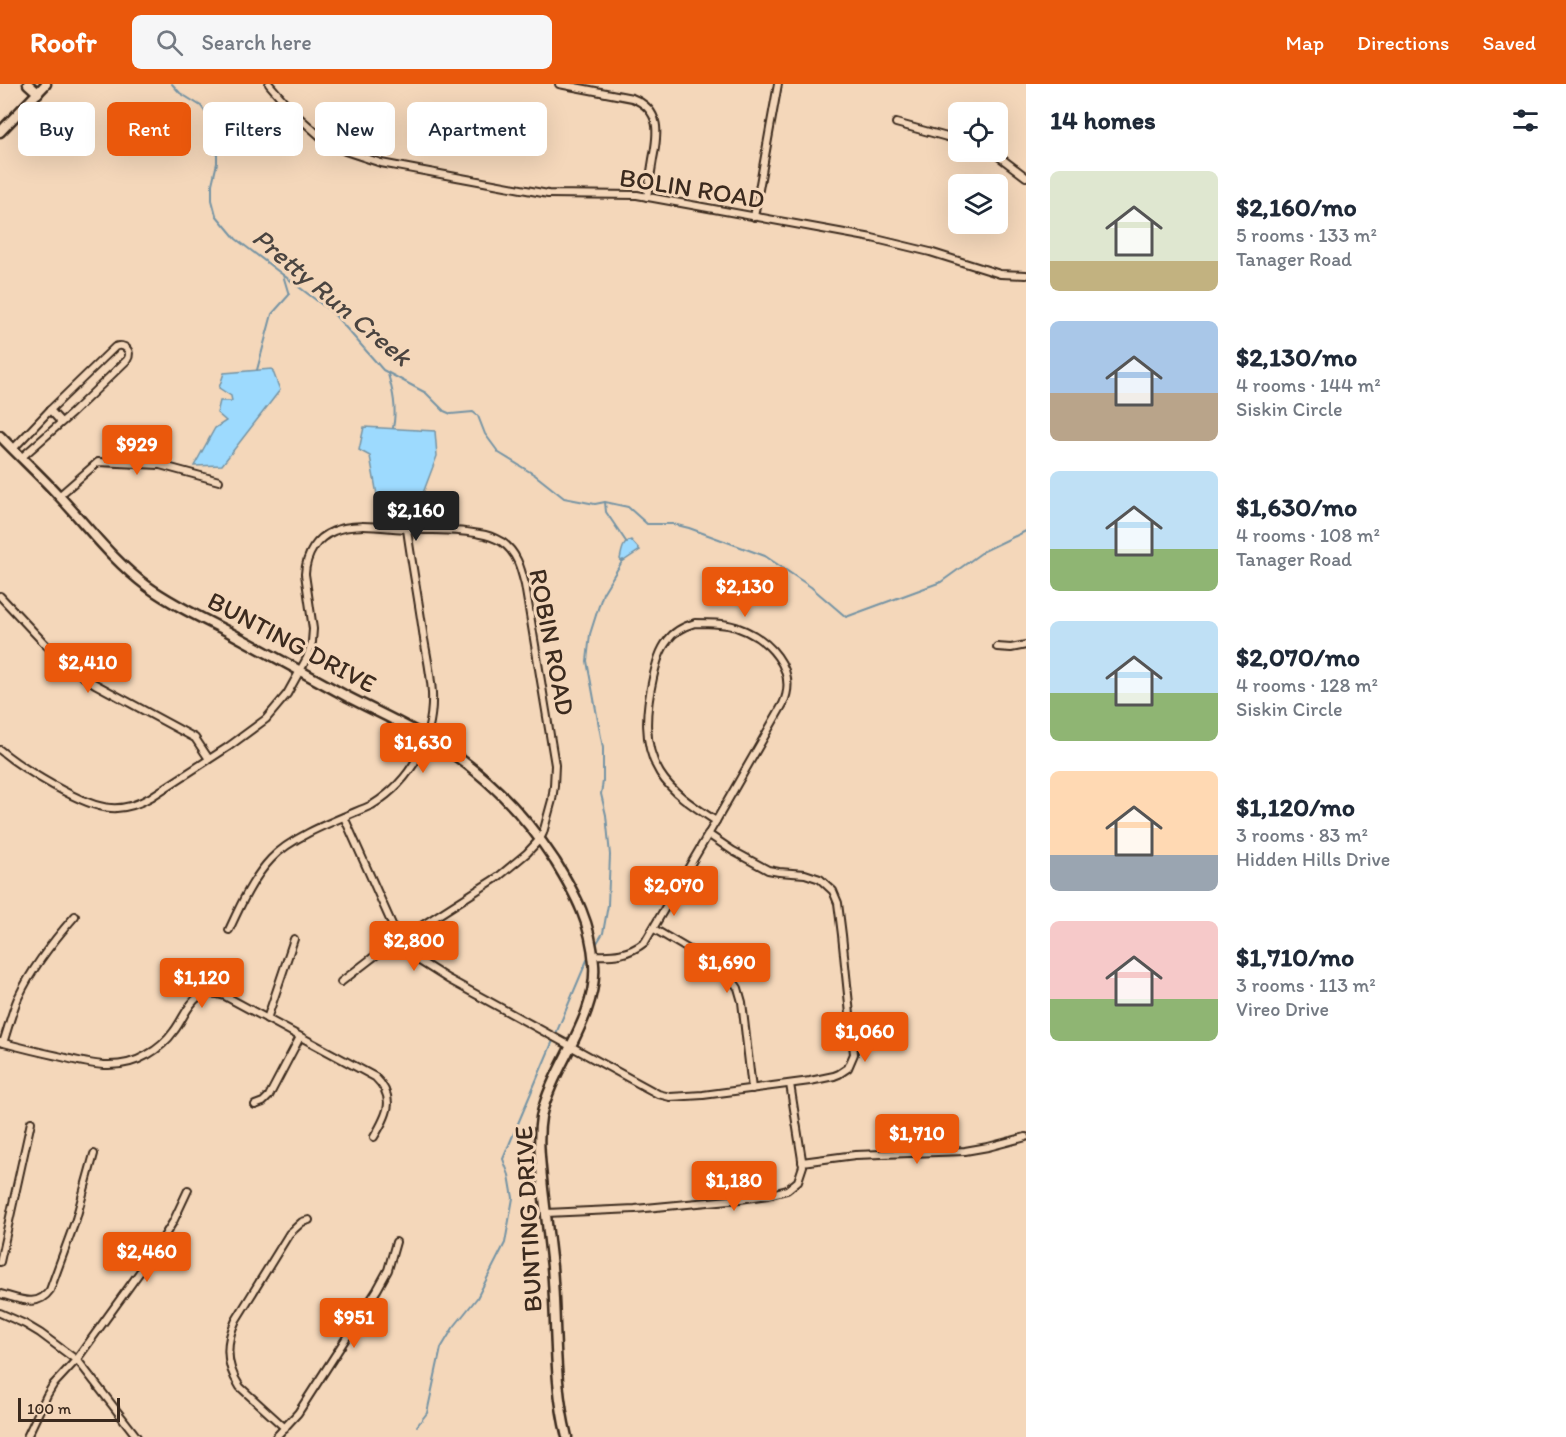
<!DOCTYPE html>
<html lang="en">
<head>
<meta charset="utf-8">
<style>
  :root { --surface:#fff; --page:#f6f6f7; --text:#1f2937; --muted:#747a83; --accent:#ea580c }
  body { margin:0; font-family:Itim,sans-serif; background:var(--page); color:var(--text); height:100vh; display:flex; flex-direction:column; font-size:22px; white-space:nowrap }
  * { box-sizing:border-box; margin:0 }
  p { font-size:20px; color:var(--muted) }
  .icon { flex:none; width:33px; height:33px; fill:none; stroke:currentColor; stroke-width:2; stroke-linecap:round; stroke-linejoin:round }
  .map { position:relative; flex:1; overflow:hidden }
  .details { display:flex; flex-direction:column; background:var(--surface); width:540px }
  .details>* { flex:none }
  .top-card { position:absolute; left:18px; top:18px; width:570px; height:54px; display:flex; gap:12px }
  .fabs { position:absolute; left:948px; top:18px; display:grid; gap:12px }
  .fabs a { display:grid; place-items:center; width:60px; height:60px; border-radius:9px; background:var(--surface); box-shadow:0 6px 24px #0002; font-size:30px }
  .scale { position:absolute; left:18px; bottom:15px; width:102px; box-sizing:border-box; padding-left:6px; border:3px solid #3b2a1e; border-top:0; font-size:16px; line-height:21px; white-space:nowrap; color:#3b2a1e; -webkit-text-stroke:4px #f4d7ba; paint-order:stroke }
  .price { position:absolute; translate:-50% -51px; padding:0 14px; border-radius:6px; background:var(--accent); color:#fff; font-size:20px; line-height:39px; filter:drop-shadow(0 2px 3px #0008) }
  .price::after { content:''; position:absolute; left:50%; top:36px; width:18px; height:14px; margin-left:-9px; background:inherit; clip-path:polygon(0 0,100% 0,50% 100%) }
  .price.on { background:#222; color:#fff }
  ul { padding:0; list-style:none }
  li { display:flex; align-items:center; gap:18px; height:150px; padding:0 24px }
  li span { display:grid; place-items:center; flex:none; width:168px; height:120px; border-radius:9px; color:#555 }
  li>.icon { margin-inline-start:auto }
  span .icon { width:72px; height:72px; fill:#fffc; stroke-width:1 }
  li b { font-size:26px }
  h2 { display:flex; justify-content:space-between; align-items:center; height:72px; padding:0 24px; font-size:26px }
  .chip { padding:0 21px; border-radius:9px; background:var(--surface); box-shadow:0 6px 24px #0002; font-size:21px; line-height:54px }
  .chip.on { background:var(--accent); color:#fff }
  header { display:flex; align-items:center; gap:36px; box-sizing:border-box; height:84px; padding:0 30px; background:var(--accent); color:#fff }
  header strong { font-size:28px }
  nav { display:flex; gap:33px; margin-inline-start:auto; font-size:21px }
  .search { width:420px; height:54px; background:var(--page); display:flex; align-items:center; gap:15px; box-sizing:border-box; padding:0 21px; border-radius:9px; color:var(--muted); font-size:22px }
  main { display:flex; flex:1; min-height:0 }
  .map>svg:first-child { display:block }
  .water { fill:#9ddafe; stroke:#7694a4; stroke-width:1.5 }
  .lines { fill:none; stroke-linecap:round; stroke-linejoin:round }
  .stream { stroke:#7694a4; stroke-width:2 }
  .street-casing { stroke:#3b2a1e; stroke-width:10 }
  .secondary-casing { stroke:#3b2a1e; stroke-width:13 }
  .street { stroke:#f4d7ba; stroke-width:6 }
  .secondary { stroke:#f4d7ba; stroke-width:8 }
  .labels { text-anchor:middle; stroke-width:6; stroke-linejoin:round; paint-order:stroke }
  .street-label { font-size:26px; fill:#3b2a1e; stroke:#f4d7ba }
  .water-label { font-size:27px; font-style:italic; fill:#4a4440; stroke:#f4d7ba }
</style>
</head>
<body>
<header>
<strong>Roofr</strong>
<div class="search"><svg class="icon" aria-label="search" viewBox="0 0 24 24"><circle cx="10" cy="10" r="6"/><path d="M15 15l6 6"/></svg>Search here</div>
<nav><a>Map</a><a>Directions</a><a>Saved</a></nav>
</header>
<main>
<div class="map">
<svg width="1026" height="1353" viewBox="0 0 1026 1353">
  <rect width="100%" height="100%" fill="#f4d7ba"/>
  <filter id="ink" filterUnits="userSpaceOnUse"><feTurbulence type="fractalNoise" baseFrequency=".0167" numOctaves="2"/><feDisplacementMap in="SourceGraphic" scale="12" xChannelSelector="R" yChannelSelector="G"/><feConvolveMatrix kernelMatrix="1 2 1 2 8 2 1 2 1" color-interpolation-filters="sRGB"/></filter>
  <g filter="url(#ink)">
    <g class="water">
      <path d="M 272,285 L 280,306 L 222,381 L 194,382 L 215,344 L 226,337 L 217,329 L 220,317 L 232,317 L 231,312 L 219,304 L 224,289 Z"/>
      <path d="M 364,343 L 435,347 L 437,372 L 420,417 L 421,432 L 390,432 L 379,422 L 370,372 L 359,366 Z"/>
      <path d="M 631,456 L 640,466 L 622,478 L 620,475 C 622,467 622,459 631,456 Z"/>
    </g>
    <g class="lines">
      <g class="stream">
        <path d="M 172,0 L 180,9 L 201,22 L 213,39 L 217,52 L 217,79 L 212,100 L 212,116 L 216,131 L 236,155 L 333,229 L 383,286 L 426,309 L 444,327 L 451,330 L 473,328 L 478,332 L 485,350 L 499,369 L 535,391 L 564,414 L 595,420 L 605,418 L 628,423 L 647,440 L 673,440 L 689,444 L 765,472 L 811,503 L 846,533 L 941,498 L 984,467 L 1026,447"/>
        <path d="M 257,286 L 272,230 L 289,211 L 283,191"/>
        <path d="M 388,290 C 393,308 397,325 393,344"/>
        <path d="M 605,418 L 606,428 L 627,459"/>
        <path d="M 595,862 L 603,849 L 608,821 L 610,771 L 606,731 L 601,710 L 603,697 L 603,664 L 587,577 L 590,550 L 603,509 L 623,476"/>
        <path d="M 417,1342 L 427,1329 L 441,1264 L 453,1244 L 477,1214 L 505,1159 L 513,1114 L 509,1091 L 503,1075 L 590,869"/>
      </g>
      <g class="street-casing">
        <g id="street">
          <path d="M 269,0 L 294,29 L 321,53 L 345,67 L 381,79 L 548,110 L 637,111 L 872,154 L 930,168 L 1000,190 L 1026,191"/>
          <path d="M 559,0 L 632,14 C 662,26 658,50 653,75 C 651,88 649,101 647,113"/>
          <path d="M 896,39 L 958,56"/>
          <path d="M 993,68 L 1026,93"/>
          <path d="M 754,133 L 778,0"/>
          <path d="M 50,326 L 61,338"/>
          <path d="M 13,365 L 50,326 L 115,263 C 124,259 133,267 127,276 L 71,330 L 21,374"/>
          <path d="M 59,412 L 98,378 L 160,381 L 219,397"/>
          <path d="M 0,512 L 45,560 L 72,585 L 95,600 L 195,654 L 209,675"/>
          <path d="M 695,539 C 709,539 723,539 736,543 C 768,554 799,585 783,620 L 716,737 C 696,724 673,710 660,689 C 642,660 646,625 653,594 C 656,581 659,567 668,556 C 674,547 685,542 695,539 Z"/>
          <path d="M 997,563 L 1011,564 L 1026,561"/>
          <path d="M 0,666 C 22,684 83,723 111,724 C 125,725 139,720 151,713 L 228,663 L 266,635 L 287,610 L 307,574 L 312,558 L 313,545 L 305,490 C 306,471 316,454 334,447 C 354,438 385,444 407,445 C 431,447 457,445 480,450 C 488,451 495,454 502,458 C 517,468 521,485 525,501 L 555,681 L 554,702 L 552,716 L 543,749 L 540,755 L 527,769 L 498,793 L 376,871 L 341,898"/>
          <path d="M 344,733 L 399,856 L 418,876 L 448,895 L 658,1010 L 670,1013 L 703,1011 L 810,997 L 834,992 L 839,990 L 848,984 L 854,970 L 842,851 L 838,819 L 833,807 L 820,795 L 805,790 L 779,788 L 768,786 L 733,767 L 708,750"/>
          <path d="M 654,845 L 720,884 L 731,894 L 738,904 L 742,918 L 752,1005"/>
          <path d="M 229,846 C 240,822 252,795 271,775 C 293,751 342,734 372,721 C 411,697 434,656 432,609 C 431,591 427,573 424,555 C 419,518 412,482 407,445"/>
          <path d="M 593,871 C 613,872 629,871 645,858 L 716,737"/>
          <path d="M 267,935 L 294,855"/>
          <path d="M 0,958 C 19,963 39,968 58,972 C 89,980 118,988 147,971 C 158,965 167,957 174,947 C 189,927 192,901 225,912 L 375,993 C 397,1014 387,1031 374,1053"/>
          <path d="M 3,959 C 8,944 12,928 18,914 C 32,884 53,857 75,832"/>
          <path d="M 255,1021 L 263,1018 L 269,1012 L 300,953"/>
          <path d="M 802,1078 L 855,1071 L 965,1067 L 988,1063 L 1026,1053"/>
          <path d="M 546,1129 L 635,1125 L 740,1115 L 768,1111 L 787,1106 L 798,1097 L 803,1082 L 790,1000"/>
          <path d="M 0,1178 L 31,1038"/>
          <path d="M 0,1210 C 18,1214 37,1225 50,1206 L 76,1135 L 94,1070"/>
          <path d="M 0,1229 L 25,1240 L 40,1249 L 79,1278 L 137,1353"/>
          <path d="M 285,1344 L 240,1303 C 226,1282 225,1259 236,1236 L 289,1150 L 302,1138 L 309,1136"/>
          <path d="M 27,1353 L 47,1311 L 53,1301 L 77,1275 L 155,1167 L 173,1138 L 188,1106"/>
          <path d="M 276,1353 L 298,1329 L 377,1206 L 388,1186 L 396,1158"/>
        </g>
      </g>
      <g class="secondary-casing">
        <g id="secondary">
          <path d="M 28,0 L 38,9"/>
          <path d="M 0,48 L 46,0"/>
          <path d="M 0,352 C 20,373 41,392 60,413 C 88,443 113,477 147,502 C 170,519 201,534 227,547 C 267,569 307,591 348,613 C 379,629 411,643 441,662 C 487,691 525,731 555,777 C 576,811 591,839 594,880 C 598,935 552,981 541,1033 C 537,1057 541,1082 543,1105 C 546,1131 549,1157 552,1183 C 557,1240 553,1298 567,1353"/>
        </g>
      </g>
      <use href="#street" class="street"/>
      <use href="#secondary" class="secondary"/>
    </g>
  </g>
  <g class="labels">
    <g class="street-label">
      <text transform="translate(692 104) rotate(9)" y="9">BOLIN ROAD</text>
      <text transform="translate(292 558) rotate(28)" y="9">BUNTING DRIVE</text>
      <text transform="translate(552 558) rotate(79)" y="9">ROBIN ROAD</text>
      <text transform="translate(528 1135) rotate(-93)" y="9">BUNTING DRIVE</text>
    </g>
    <g class="water-label">
      <text transform="translate(332 213) rotate(40)" y="9">Pretty Run Creek</text>
    </g>
  </g>
</svg>
<div class="fabs">
<a><svg class="icon" aria-label="locate" viewBox="0 0 24 24"><circle cx="12" cy="12" r="6"/><path d="M12 2v4M12 18v4M2 12h4M18 12h4"/></svg></a>
<a><svg class="icon" aria-label="layers" viewBox="0 0 24 24"><path d="M12 4l9 5-9 5-9-5zM3 14l9 5 9-5"/></svg></a>
</div>
<div class="scale">100 m</div>
<b class="price" style="left:137px;top:392px">$929</b>
<b class="price on" style="left:416px;top:458px">$2,160</b>
<b class="price" style="left:745px;top:534px">$2,130</b>
<b class="price" style="left:88px;top:610px">$2,410</b>
<b class="price" style="left:423px;top:690px">$1,630</b>
<b class="price" style="left:674px;top:833px">$2,070</b>
<b class="price" style="left:414px;top:888px">$2,800</b>
<b class="price" style="left:727px;top:910px">$1,690</b>
<b class="price" style="left:202px;top:925px">$1,120</b>
<b class="price" style="left:865px;top:979px">$1,060</b>
<b class="price" style="left:917px;top:1081px">$1,710</b>
<b class="price" style="left:734px;top:1128px">$1,180</b>
<b class="price" style="left:147px;top:1199px">$2,460</b>
<b class="price" style="left:354px;top:1265px">$951</b>
<div class="top-card">
<a class="chip">Buy</a>
<a class="chip on">Rent</a>
<a class="chip">Filters</a>
<a class="chip">New</a>
<a class="chip">Apartment</a>
</div>
</div>
<section class="details">
<h2>14 homes<svg class="icon" aria-label="filters" viewBox="0 0 24 24"><path d="M4 7h16M4 17h16"/><circle cx="9" cy="7" r="2"/><circle cx="15" cy="17" r="2"/></svg></h2>
<ul>
<li><span style="background:linear-gradient(#dfe7d0 75%,#c2b280 0)"><svg class="icon" aria-label="home" viewBox="0 0 24 24"><path d="M3 11l9-7 9 7M6 9v11h12V9"/></svg></span><div><b>$2,160/mo</b><p>5 rooms · 133 m²</p><p>Tanager Road</p></div></li>
<li><span style="background:linear-gradient(#a9c7e8 60%,#b9a48a 0)"><svg class="icon" aria-label="home" viewBox="0 0 24 24"><path d="M3 11l9-7 9 7M6 9v11h12V9"/></svg></span><div><b>$2,130/mo</b><p>4 rooms · 144 m²</p><p>Siskin Circle</p></div></li>
<li><span style="background:linear-gradient(#bfe0f5 65%,#8fb573 0)"><svg class="icon" aria-label="home" viewBox="0 0 24 24"><path d="M3 11l9-7 9 7M6 9v11h12V9"/></svg></span><div><b>$1,630/mo</b><p>4 rooms · 108 m²</p><p>Tanager Road</p></div></li>
<li><span style="background:linear-gradient(#bfe0f5 60%,#8fb573 0)"><svg class="icon" aria-label="home" viewBox="0 0 24 24"><path d="M3 11l9-7 9 7M6 9v11h12V9"/></svg></span><div><b>$2,070/mo</b><p>4 rooms · 128 m²</p><p>Siskin Circle</p></div></li>
<li><span style="background:linear-gradient(#ffd9b3 70%,#9aa5b1 0)"><svg class="icon" aria-label="home" viewBox="0 0 24 24"><path d="M3 11l9-7 9 7M6 9v11h12V9"/></svg></span><div><b>$1,120/mo</b><p>3 rooms · 83 m²</p><p>Hidden Hills Drive</p></div></li>
<li><span style="background:linear-gradient(#f6c9c9 65%,#8fb573 0)"><svg class="icon" aria-label="home" viewBox="0 0 24 24"><path d="M3 11l9-7 9 7M6 9v11h12V9"/></svg></span><div><b>$1,710/mo</b><p>3 rooms · 113 m²</p><p>Vireo Drive</p></div></li>
</ul>
</section>
</main>
</body>
</html>
